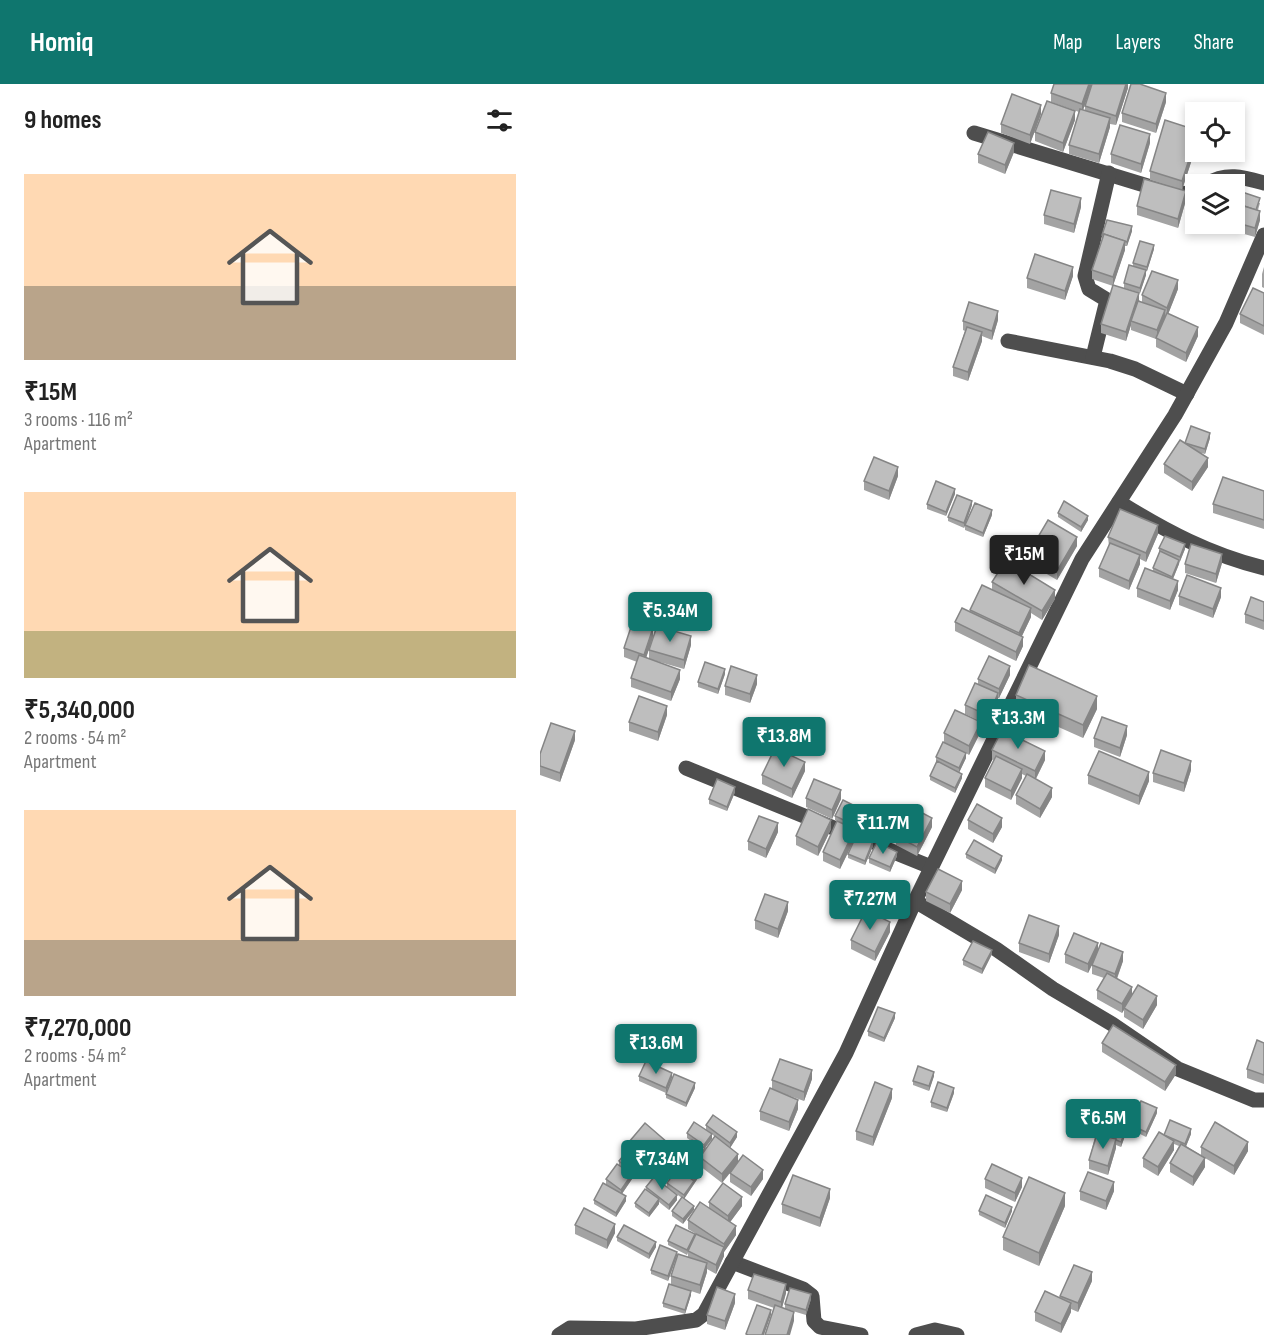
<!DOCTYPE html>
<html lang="en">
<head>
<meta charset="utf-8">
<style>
  :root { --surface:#fff; --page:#f6f6f6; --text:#222; --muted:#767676; --accent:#0f766e }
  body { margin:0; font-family:"Sofia Sans Condensed",sans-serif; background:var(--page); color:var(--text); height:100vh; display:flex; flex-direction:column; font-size:22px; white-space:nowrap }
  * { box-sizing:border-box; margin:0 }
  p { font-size:20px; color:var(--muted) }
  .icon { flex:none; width:33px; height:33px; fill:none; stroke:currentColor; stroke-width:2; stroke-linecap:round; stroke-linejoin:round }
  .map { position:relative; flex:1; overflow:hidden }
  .sheet { display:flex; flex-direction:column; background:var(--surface); width:540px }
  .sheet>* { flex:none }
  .controls { position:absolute; left:645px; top:18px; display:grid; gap:12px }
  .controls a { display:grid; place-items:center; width:60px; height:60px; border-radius:0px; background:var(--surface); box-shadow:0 3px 9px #0003; font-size:30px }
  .price { position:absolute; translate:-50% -51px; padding:0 14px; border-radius:6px; background:var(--accent); color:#fff; font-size:20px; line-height:39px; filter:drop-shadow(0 2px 3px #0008) }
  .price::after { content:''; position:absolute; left:50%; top:36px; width:18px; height:14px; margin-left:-9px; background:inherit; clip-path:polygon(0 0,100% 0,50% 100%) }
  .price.current { background:#222; color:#fff }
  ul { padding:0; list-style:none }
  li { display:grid; align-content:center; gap:12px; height:318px; padding:0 24px }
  li span { display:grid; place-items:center; height:186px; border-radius:0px; color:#555 }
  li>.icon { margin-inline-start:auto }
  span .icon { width:108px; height:108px; fill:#fffc; stroke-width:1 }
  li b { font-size:26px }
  h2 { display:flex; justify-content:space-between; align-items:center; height:72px; padding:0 24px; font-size:26px }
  header { display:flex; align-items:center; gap:36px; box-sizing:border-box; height:84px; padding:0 30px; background:var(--accent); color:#fff }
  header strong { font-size:28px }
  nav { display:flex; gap:33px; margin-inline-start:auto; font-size:21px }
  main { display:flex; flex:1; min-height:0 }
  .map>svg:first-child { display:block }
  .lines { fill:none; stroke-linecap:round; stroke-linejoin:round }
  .minor { stroke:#4e4e4e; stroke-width:15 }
  .wall { fill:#a3a3a3; fill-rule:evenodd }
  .shaded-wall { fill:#858585 }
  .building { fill:#bebebe; stroke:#858585; stroke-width:1.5 }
</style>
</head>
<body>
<header>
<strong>Homiq</strong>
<nav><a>Map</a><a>Layers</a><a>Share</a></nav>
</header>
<main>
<section class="sheet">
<h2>9 homes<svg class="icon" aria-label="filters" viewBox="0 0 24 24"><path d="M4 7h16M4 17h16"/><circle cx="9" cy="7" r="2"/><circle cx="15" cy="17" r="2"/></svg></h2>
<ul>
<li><span style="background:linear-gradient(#ffd9b3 60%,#b9a48a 0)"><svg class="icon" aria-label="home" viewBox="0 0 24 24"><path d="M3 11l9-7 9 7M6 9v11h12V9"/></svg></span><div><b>₹15M</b><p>3 rooms · 116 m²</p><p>Apartment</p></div></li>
<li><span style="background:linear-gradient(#ffd9b3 75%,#c2b280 0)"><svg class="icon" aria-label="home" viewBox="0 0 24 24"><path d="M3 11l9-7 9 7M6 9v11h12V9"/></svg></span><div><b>₹5,340,000</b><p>2 rooms · 54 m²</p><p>Apartment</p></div></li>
<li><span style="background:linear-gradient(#ffd9b3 70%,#b9a48a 0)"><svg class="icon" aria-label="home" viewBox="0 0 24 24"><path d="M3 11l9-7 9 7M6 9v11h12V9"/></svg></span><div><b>₹7,270,000</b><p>2 rooms · 54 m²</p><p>Apartment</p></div></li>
</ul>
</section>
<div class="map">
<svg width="724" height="1251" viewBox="0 0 724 1251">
  <rect width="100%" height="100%" fill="#fff"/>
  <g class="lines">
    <g class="minor">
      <path d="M 434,49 L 624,107 L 648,110 L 656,107"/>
      <path d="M 667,100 C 686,88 703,93 724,99"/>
      <path d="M 468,257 L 570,277 L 595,285 L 647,310"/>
      <path d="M 553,273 L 567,216 L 549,205 L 545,192 L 569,89"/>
      <path d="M 579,418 C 625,447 671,471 724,484"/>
      <path d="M 146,684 L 311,751"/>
      <path d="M 339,762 L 391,783"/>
      <path d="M 375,817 L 456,865 L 513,905 L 572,940 L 638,985 L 714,1016 L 724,1016"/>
      <path d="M 192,1178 L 263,1205 L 272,1212 L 274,1237 L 280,1243 L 321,1251"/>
      <path d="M 19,1251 L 30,1244 L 96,1245 L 156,1236 L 164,1230 L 306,969 L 375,817 L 542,475 L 635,331 L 686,239 L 724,151"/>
      <path d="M 376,1251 L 395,1246 L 417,1251"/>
    </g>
  </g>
  <g class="wall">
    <path d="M 552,0 L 543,26 L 545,27 L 545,22 L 588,0 L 588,4 L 576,41 L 570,40 L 570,43 L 559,79 L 529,70 L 529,61 L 539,28 L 511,18 L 511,9 Z"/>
    <path d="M 626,18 L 616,49 L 582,38 L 582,29 Z"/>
    <path d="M 501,30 L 490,60 L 461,49 L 461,40 Z"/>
    <path d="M 535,36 L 523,68 L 495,57 L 495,48 Z"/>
    <path d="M 656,46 L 656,63 L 642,106 L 646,116 L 638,144 L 597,131 L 597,122 L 641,106 L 610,96 L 610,87 Z"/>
    <path d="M 610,59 L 601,89 L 571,79 L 571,70 Z"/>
    <path d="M 474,68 L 465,90 L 438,79 L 438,70 Z"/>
    <path d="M 694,119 L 698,120 L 720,119 L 718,126 L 720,136 L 715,153 L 675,142 L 675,140 L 694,140 Z"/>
    <path d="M 541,123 L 534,149 L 504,140 L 504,131 Z"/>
    <path d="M 592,147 L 587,162 L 585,162 L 585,166 L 573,201 L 602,218 L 602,211 L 638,205 L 628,230 L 658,252 L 646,278 L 616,263 L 616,255 L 591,246 L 591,241 L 586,257 L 561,249 L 561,240 L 573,202 L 552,195 L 552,186 L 562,155 L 562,151 Z"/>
    <path d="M 614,165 L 607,187 L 606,187 L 606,191 L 600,209 L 584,204 L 584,199 L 593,183 L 593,179 Z"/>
    <path d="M 724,183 L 724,204 L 722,203 L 722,190 Z"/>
    <path d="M 533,192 L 525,216 L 487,204 L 487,194 Z"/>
    <path d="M 724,209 L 724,251 L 700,239 L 700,230 Z"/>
    <path d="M 458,236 L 452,256 L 442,252 L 442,257 L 428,297 L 413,292 L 413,283 L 425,247 L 423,246 L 423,237 Z"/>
    <path d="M 670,354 L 665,370 L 657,368 L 668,383 L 652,407 L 624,389 L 624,380 L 645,359 Z"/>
    <path d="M 358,392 L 349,416 L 324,406 L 324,397 Z"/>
    <path d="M 724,407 L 724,445 L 673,429 L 673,420 Z"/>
    <path d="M 415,410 L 406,432 L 387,425 L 387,420 Z"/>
    <path d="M 432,421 L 424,444 L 408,437 L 408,433 Z"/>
    <path d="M 518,429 L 548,436 L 541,448 L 518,433 Z"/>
    <path d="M 452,431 L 443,453 L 425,446 L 425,441 Z"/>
    <path d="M 618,450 L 606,478 L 600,475 L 600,480 L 589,506 L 559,493 L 559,484 L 569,462 L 568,453 Z"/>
    <path d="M 537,462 L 517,496 L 488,479 L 488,470 Z"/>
    <path d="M 619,464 L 645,465 L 633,495 L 638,506 L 630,526 L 597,513 L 597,504 L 613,487 L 613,484 L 619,469 Z"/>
    <path d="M 682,479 L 676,499 L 645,489 L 645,480 Z"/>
    <path d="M 452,498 L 515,515 L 502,536 L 491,529 L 491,533 L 482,552 L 483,562 L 476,577 L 415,547 L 415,538 L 430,528 L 430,526 L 452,506 Z"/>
    <path d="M 639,512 L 681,513 L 673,534 L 639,521 Z"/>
    <path d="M 724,518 L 724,546 L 705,539 L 705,530 Z"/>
    <path d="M 113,553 L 106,574 L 140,595 L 131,617 L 91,603 L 91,594 L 97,578 L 84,573 L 84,564 Z"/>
    <path d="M 151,561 L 144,585 L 109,575 L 109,566 Z"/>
    <path d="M 185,590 L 178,610 L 158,603 L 158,598 Z"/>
    <path d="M 470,591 L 459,614 L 458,614 L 458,618 L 449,641 L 425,630 L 441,647 L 429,671 L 426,669 L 426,674 L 419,688 L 422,694 L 415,709 L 390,696 L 390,692 L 397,678 L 396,678 L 396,673 L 404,658 L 404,649 L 425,630 L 425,621 L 438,600 L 438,595 Z"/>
    <path d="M 217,600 L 210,619 L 185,611 L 185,602 Z"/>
    <path d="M 476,611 L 557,625 L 543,654 L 476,624 Z"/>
    <path d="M 127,631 L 118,657 L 89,647 L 89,638 Z"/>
    <path d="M 587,651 L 580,673 L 554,663 L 554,654 Z"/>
    <path d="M 35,656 L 20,698 L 0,691 L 0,670 Z"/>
    <path d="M 452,666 L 505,676 L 496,695 L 512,713 L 500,734 L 476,720 L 476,711 L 486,692 L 482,690 L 482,694 L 471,716 L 445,703 L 445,694 L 454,676 L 452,675 Z"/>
    <path d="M 651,686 L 644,708 L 613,698 L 613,689 Z"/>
    <path d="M 265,687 L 252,714 L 222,700 L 222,691 Z"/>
    <path d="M 548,691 L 609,697 L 599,721 L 548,700 Z"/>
    <path d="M 195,708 L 187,727 L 169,720 L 169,715 Z"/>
    <path d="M 266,714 L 301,715 L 292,735 L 266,723 Z"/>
    <path d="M 295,732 L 329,733 L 321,749 L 315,746 L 315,754 L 300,785 L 283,777 L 283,768 L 297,737 L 295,736 Z"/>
    <path d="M 428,736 L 462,743 L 453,759 L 428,745 Z"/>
    <path d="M 392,743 L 377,772 L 356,761 L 356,752 Z"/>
    <path d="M 291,745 L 278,772 L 256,761 L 256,752 Z"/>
    <path d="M 238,748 L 226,774 L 208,766 L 208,757 Z"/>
    <path d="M 333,762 L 325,781 L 308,774 L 308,770 Z"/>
    <path d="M 426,770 L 462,776 L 455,790 L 426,774 Z"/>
    <path d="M 357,772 L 350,788 L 329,779 L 329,774 Z"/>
    <path d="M 422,806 L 410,829 L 386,817 L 386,808 Z"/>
    <path d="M 248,827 L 238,854 L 215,845 L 215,836 Z"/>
    <path d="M 350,848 L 335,877 L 311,865 L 311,856 Z"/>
    <path d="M 519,851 L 509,879 L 479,868 L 479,859 Z"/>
    <path d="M 558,867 L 583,877 L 577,895 L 592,910 L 617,921 L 603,945 L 584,933 L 584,926 L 582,929 L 557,915 L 557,906 L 564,894 L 552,890 L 552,881 L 548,889 L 525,879 L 525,870 Z"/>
    <path d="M 452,870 L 442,890 L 423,881 L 423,876 Z"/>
    <path d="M 355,934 L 344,958 L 328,952 L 328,947 Z"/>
    <path d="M 562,959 L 636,990 L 625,1007 L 562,968 Z"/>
    <path d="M 724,959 L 724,1000 L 707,994 L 707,985 Z"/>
    <path d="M 132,989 L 126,1009 L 99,997 L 99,992 Z"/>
    <path d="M 394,992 L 389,1007 L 373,1001 L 373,997 Z"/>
    <path d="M 272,995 L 264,1017 L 236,1007 L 258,1025 L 249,1047 L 220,1036 L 220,1027 L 232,1005 L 232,996 Z"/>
    <path d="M 155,1004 L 146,1023 L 126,1014 L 126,1010 Z"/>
    <path d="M 414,1009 L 407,1028 L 391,1023 L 391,1018 Z"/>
    <path d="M 352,1014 L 333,1062 L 316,1056 L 316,1047 Z"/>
    <path d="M 617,1029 L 606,1053 L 590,1045 L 590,1041 Z"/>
    <path d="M 166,1041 L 197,1053 L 190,1064 L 182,1099 L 160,1082 L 160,1078 L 158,1080 L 145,1071 L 145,1067 L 151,1057 L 147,1054 L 147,1049 L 166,1046 ZM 172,1050 L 175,1053 L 165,1065 L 165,1064 L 172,1055 Z"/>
    <path d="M 556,1049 L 586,1049 L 581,1063 L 576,1061 L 576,1064 L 568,1091 L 549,1085 L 549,1076 Z"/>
    <path d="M 651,1050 L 646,1062 L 661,1071 L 661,1063 L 708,1067 L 694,1091 L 665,1074 L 665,1083 L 653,1102 L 630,1088 L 630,1079 L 639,1062 L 634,1060 L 634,1066 L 618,1092 L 603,1083 L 603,1074 L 624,1051 Z"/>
    <path d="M 89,1058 L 135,1074 L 119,1093 L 100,1077 L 100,1081 L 92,1091 L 92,1095 L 82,1110 L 86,1117 L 76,1133 L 54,1120 L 54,1116 L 66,1100 L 66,1095 L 79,1081 L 79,1077 L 89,1066 Z"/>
    <path d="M 137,1082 L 162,1088 L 144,1115 L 143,1140 L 132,1132 L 132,1127 L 142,1114 L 135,1109 L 137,1116 L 129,1126 L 119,1118 L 119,1120 L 109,1133 L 95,1123 L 95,1119 L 106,1106 L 106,1103 L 127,1103 L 127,1099 L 137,1086 Z"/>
    <path d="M 190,1089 L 223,1095 L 211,1112 L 190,1098 Z"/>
    <path d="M 445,1095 L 482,1103 L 475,1118 L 445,1104 Z"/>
    <path d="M 540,1107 L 574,1107 L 566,1126 L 540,1116 Z"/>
    <path d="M 290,1114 L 280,1143 L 242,1129 L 242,1120 Z"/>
    <path d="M 169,1118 L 202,1122 L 190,1138 L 196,1151 L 184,1168 L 184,1172 L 176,1190 L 167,1185 L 167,1188 L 160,1210 L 151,1207 L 151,1211 L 145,1230 L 123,1223 L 123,1219 L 131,1201 L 131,1192 L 148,1173 L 148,1169 L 147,1171 L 128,1161 L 128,1157 L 155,1153 L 156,1150 L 148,1145 L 148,1136 L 169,1124 Z"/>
    <path d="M 525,1122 L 499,1182 L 463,1166 L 463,1153 Z"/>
    <path d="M 439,1127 L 472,1127 L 465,1144 L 439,1131 Z"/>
    <path d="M 35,1141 L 75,1149 L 67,1165 L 35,1150 Z"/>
    <path d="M 77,1153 L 116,1163 L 109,1175 L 77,1157 Z"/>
    <path d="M 137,1172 L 128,1197 L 111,1190 L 111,1186 Z"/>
    <path d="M 552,1197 L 538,1228 L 531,1225 L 531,1228 L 521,1249 L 495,1237 L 495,1228 L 520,1214 L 520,1212 Z"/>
    <path d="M 208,1206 L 246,1209 L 242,1224 L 245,1225 L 245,1220 L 271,1215 L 266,1231 L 246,1225 L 254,1237 L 234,1224 L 208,1215 Z"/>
    <path d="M 195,1219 L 185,1246 L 167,1240 L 167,1231 Z"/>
  </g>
  <g class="shaded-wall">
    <path d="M 549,0 L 552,0 L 542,29 L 542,20 Z"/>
    <path d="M 586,0 L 588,0 L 588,4 L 576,41 L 576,32 Z"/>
    <path d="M 626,9 L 626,18 L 616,49 L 616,40 Z"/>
    <path d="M 501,21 L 501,30 L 490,60 L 490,51 Z"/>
    <path d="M 535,27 L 535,36 L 523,68 L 523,59 Z"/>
    <path d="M 570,34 L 570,43 L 559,79 L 559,70 Z"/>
    <path d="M 610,50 L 610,59 L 601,89 L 601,80 Z"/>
    <path d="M 656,54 L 656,63 L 642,106 L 642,97 Z"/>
    <path d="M 474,59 L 474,68 L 465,90 L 465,81 Z"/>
    <path d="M 646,107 L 646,116 L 638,144 L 638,135 Z"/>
    <path d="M 541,114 L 541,123 L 534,149 L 534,140 Z"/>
    <path d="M 720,127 L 720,136 L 715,153 L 715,144 Z"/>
    <path d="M 592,142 L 592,147 L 587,162 L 587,158 Z"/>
    <path d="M 585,157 L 585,166 L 573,202 L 573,193 Z"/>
    <path d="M 614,161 L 614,165 L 607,187 L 607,183 Z"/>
    <path d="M 533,183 L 533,192 L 525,216 L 525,207 Z"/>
    <path d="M 606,186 L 606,191 L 600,209 L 600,204 Z"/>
    <path d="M 638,196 L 638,205 L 627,233 L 627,224 Z"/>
    <path d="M 599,209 L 599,218 L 591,237 L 591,241 L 586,257 L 586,248 Z"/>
    <path d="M 625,226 L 625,235 L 617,255 L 617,246 Z"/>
    <path d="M 458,227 L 458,236 L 452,256 L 452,247 Z"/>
    <path d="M 658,243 L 658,252 L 646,278 L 646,269 Z"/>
    <path d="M 442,248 L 442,257 L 428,297 L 428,288 Z"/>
    <path d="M 670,349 L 670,354 L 665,370 L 665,365 Z"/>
    <path d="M 668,374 L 668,383 L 652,407 L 652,398 Z"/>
    <path d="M 358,383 L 358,392 L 349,416 L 349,407 Z"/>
    <path d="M 415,405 L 415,410 L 406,432 L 406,428 Z"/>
    <path d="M 432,417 L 432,421 L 424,444 L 424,439 Z"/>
    <path d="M 452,426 L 452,431 L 443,453 L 443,449 Z"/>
    <path d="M 548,432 L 548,436 L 541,448 L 541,443 Z"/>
    <path d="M 618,441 L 618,450 L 606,478 L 606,469 Z"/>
    <path d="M 537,453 L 537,462 L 517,496 L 517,487 Z"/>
    <path d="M 645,460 L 645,465 L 640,477 L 640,473 Z"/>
    <path d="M 682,470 L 682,479 L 676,499 L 676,490 Z"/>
    <path d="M 600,471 L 600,480 L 589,506 L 589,497 Z"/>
    <path d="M 639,476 L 639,480 L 632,497 L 632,493 Z"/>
    <path d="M 638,497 L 638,506 L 630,526 L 630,517 Z"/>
    <path d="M 681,504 L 681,513 L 673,534 L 673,525 Z"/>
    <path d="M 515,506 L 515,515 L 502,536 L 502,527 Z"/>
    <path d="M 491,524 L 491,533 L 479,558 L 479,549 Z"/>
    <path d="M 113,544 L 113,553 L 104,580 L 104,571 Z"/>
    <path d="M 151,552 L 151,561 L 144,585 L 144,576 Z"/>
    <path d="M 483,553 L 483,562 L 476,577 L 476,568 Z"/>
    <path d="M 470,582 L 470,591 L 459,614 L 459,605 Z"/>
    <path d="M 185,585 L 185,590 L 178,610 L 178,605 Z"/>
    <path d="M 140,586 L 140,595 L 131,617 L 131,608 Z"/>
    <path d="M 217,591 L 217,600 L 210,619 L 210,610 Z"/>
    <path d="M 458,609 L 458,618 L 449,641 L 449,632 Z"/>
    <path d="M 557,612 L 557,625 L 543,654 L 543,641 Z"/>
    <path d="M 127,622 L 127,631 L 118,657 L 118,648 Z"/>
    <path d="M 441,638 L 441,647 L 429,671 L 429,662 Z"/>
    <path d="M 587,642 L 587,651 L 580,673 L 580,664 Z"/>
    <path d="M 35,647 L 35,656 L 20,698 L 20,689 Z"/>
    <path d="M 505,667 L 505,676 L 495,696 L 495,687 Z"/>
    <path d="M 426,669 L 426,674 L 419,689 L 419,684 Z"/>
    <path d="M 651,677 L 651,686 L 644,708 L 644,699 Z"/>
    <path d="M 265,678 L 265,687 L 252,714 L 252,705 Z"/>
    <path d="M 482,685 L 482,694 L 471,716 L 471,707 Z"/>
    <path d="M 609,688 L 609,697 L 599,721 L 599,712 Z"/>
    <path d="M 422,690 L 422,694 L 415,709 L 415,704 Z"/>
    <path d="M 195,703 L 195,708 L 187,727 L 187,723 Z"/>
    <path d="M 512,704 L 512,713 L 500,734 L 500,725 Z"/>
    <path d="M 301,706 L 301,715 L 292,735 L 292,726 Z"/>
    <path d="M 329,729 L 329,733 L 321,749 L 321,744 Z"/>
    <path d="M 392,734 L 392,743 L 377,772 L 377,763 Z"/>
    <path d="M 462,734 L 462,743 L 453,759 L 453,750 Z"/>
    <path d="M 291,736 L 291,745 L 278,772 L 278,763 Z"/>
    <path d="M 238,739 L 238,748 L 226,774 L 226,765 Z"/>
    <path d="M 315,745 L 315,754 L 300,785 L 300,776 Z"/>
    <path d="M 333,757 L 333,762 L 325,781 L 325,777 Z"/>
    <path d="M 357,768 L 357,772 L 350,788 L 350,783 Z"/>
    <path d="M 462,772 L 462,776 L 455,790 L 455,785 Z"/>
    <path d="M 422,797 L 422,806 L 410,829 L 410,820 Z"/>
    <path d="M 248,818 L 248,827 L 238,854 L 238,845 Z"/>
    <path d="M 350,838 L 350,848 L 335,877 L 335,868 Z"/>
    <path d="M 519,842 L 519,851 L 509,879 L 509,870 Z"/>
    <path d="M 558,859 L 558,868 L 548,889 L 548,880 Z"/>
    <path d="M 452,866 L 452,870 L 442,890 L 442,885 Z"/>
    <path d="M 583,868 L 583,877 L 575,899 L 575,890 Z"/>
    <path d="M 592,903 L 592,912 L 582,929 L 582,920 Z"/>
    <path d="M 617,912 L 617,921 L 603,945 L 603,936 Z"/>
    <path d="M 355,929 L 355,934 L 344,958 L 344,954 Z"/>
    <path d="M 636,981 L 636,990 L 625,1007 L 625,998 Z"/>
    <path d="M 272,986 L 272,995 L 264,1017 L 264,1008 Z"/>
    <path d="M 394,988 L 394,992 L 389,1007 L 389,1002 Z"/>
    <path d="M 132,989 L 132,994 L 126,1009 L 126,1004 Z"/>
    <path d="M 155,999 L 155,1004 L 146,1023 L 146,1019 Z"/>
    <path d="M 414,1004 L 414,1009 L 407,1028 L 407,1024 Z"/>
    <path d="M 352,1005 L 352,1014 L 333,1062 L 333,1053 Z"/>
    <path d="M 258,1016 L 258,1025 L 249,1047 L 249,1038 Z"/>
    <path d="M 617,1024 L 617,1029 L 606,1053 L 606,1048 Z"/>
    <path d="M 586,1045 L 586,1049 L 581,1063 L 581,1058 Z"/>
    <path d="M 651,1045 L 651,1050 L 645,1065 L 645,1060 Z"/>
    <path d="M 197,1048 L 197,1053 L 190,1064 L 190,1059 Z"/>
    <path d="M 172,1050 L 172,1055 L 164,1065 L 164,1061 Z"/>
    <path d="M 576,1055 L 576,1064 L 568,1091 L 568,1082 Z"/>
    <path d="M 634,1057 L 634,1066 L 618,1092 L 618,1083 Z"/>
    <path d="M 708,1058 L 708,1067 L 694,1091 L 694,1082 Z"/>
    <path d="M 135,1065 L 135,1074 L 119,1093 L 119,1084 Z"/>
    <path d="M 198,1070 L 198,1079 L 182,1099 L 182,1090 Z"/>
    <path d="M 665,1074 L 665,1083 L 653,1102 L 653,1093 Z"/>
    <path d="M 100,1076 L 100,1081 L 92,1091 L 92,1095 L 81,1111 L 81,1106 L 91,1091 L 91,1087 Z"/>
    <path d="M 162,1084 L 162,1088 L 144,1115 L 144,1111 Z"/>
    <path d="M 223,1086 L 223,1095 L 211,1112 L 211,1103 Z"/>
    <path d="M 482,1094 L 482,1103 L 475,1118 L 475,1109 Z"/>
    <path d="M 574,1098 L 574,1107 L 566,1126 L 566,1117 Z"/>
    <path d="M 290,1105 L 290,1114 L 280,1143 L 280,1134 Z"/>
    <path d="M 525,1109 L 525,1122 L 499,1182 L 499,1169 Z"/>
    <path d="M 137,1111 L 137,1116 L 129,1126 L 129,1121 Z"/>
    <path d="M 86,1112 L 86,1117 L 76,1133 L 76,1129 Z"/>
    <path d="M 202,1113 L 202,1122 L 188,1141 L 188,1132 Z"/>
    <path d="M 119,1115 L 119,1120 L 109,1133 L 109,1129 Z"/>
    <path d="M 154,1122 L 154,1126 L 143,1140 L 143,1135 Z"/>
    <path d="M 472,1123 L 472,1127 L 465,1144 L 465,1139 Z"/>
    <path d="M 75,1140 L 75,1149 L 67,1165 L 67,1156 Z"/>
    <path d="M 196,1142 L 196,1151 L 184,1168 L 184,1172 L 176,1190 L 176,1181 L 184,1165 L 184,1160 Z"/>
    <path d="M 116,1158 L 116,1163 L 109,1175 L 109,1170 Z"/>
    <path d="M 137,1168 L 137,1172 L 128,1197 L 128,1192 Z"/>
    <path d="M 167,1179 L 167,1188 L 160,1210 L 160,1201 Z"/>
    <path d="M 552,1188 L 552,1197 L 538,1228 L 538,1219 Z"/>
    <path d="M 246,1200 L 246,1209 L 241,1227 L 241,1218 Z"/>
    <path d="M 151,1207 L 151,1211 L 145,1230 L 145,1226 Z"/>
    <path d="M 195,1210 L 195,1219 L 185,1246 L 185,1237 Z"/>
    <path d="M 271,1210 L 271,1215 L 266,1231 L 266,1226 Z"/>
    <path d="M 531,1219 L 531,1228 L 521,1249 L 521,1240 Z"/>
    <path d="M 231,1226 L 231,1231 L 224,1251 L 222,1251 Z"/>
    <path d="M 254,1228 L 254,1237 L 250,1251 L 247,1251 Z"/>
  </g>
  <g class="building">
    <path d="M 514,0 L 549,0 L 542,20 L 511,9 Z"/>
    <path d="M 552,0 L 586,0 L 576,32 L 545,22 Z"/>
    <path d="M 591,0 L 600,0 L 626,9 L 616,40 L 582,29 Z"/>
    <path d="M 472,10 L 501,21 L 490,51 L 461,40 Z"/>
    <path d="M 507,17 L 535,27 L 523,59 L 495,48 Z"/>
    <path d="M 540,25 L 570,34 L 559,70 L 529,61 Z"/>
    <path d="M 625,36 L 656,46 L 656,54 L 642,97 L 610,87 Z"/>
    <path d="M 580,41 L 610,50 L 601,80 L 571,70 Z"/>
    <path d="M 448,48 L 474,59 L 465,81 L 438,70 Z"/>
    <path d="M 604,95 L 646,107 L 638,135 L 597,122 Z"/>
    <path d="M 511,106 L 541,114 L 534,140 L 504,131 Z"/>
    <path d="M 702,108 L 720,114 L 716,126 L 698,120 Z"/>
    <path d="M 694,119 L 720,127 L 715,144 L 694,138 Z"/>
    <path d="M 567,136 L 592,142 L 587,158 L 564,150 L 564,151 L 562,151 Z"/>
    <path d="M 564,150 L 585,157 L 573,193 L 552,186 Z"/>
    <path d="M 600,157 L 614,161 L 607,183 L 593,179 Z"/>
    <path d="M 495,170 L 533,183 L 525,207 L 487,194 Z"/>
    <path d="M 589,181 L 606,186 L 600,204 L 584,199 Z"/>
    <path d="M 612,187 L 638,196 L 627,224 L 602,211 Z"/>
    <path d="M 573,201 L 599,209 L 586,248 L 561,240 Z"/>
    <path d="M 713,204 L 724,209 L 724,242 L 700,230 Z"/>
    <path d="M 598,217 L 625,226 L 617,246 L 591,237 Z"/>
    <path d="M 429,218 L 458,227 L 452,247 L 423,237 Z"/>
    <path d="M 627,229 L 658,243 L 646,269 L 616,254 Z"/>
    <path d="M 427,243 L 442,248 L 428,288 L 413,283 Z"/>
    <path d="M 651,342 L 670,349 L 665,365 L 645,359 Z"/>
    <path d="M 640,356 L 668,374 L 652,398 L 624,380 Z"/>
    <path d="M 334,373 L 358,383 L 349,407 L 324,397 Z"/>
    <path d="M 683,393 L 724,407 L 724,436 L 673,420 Z"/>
    <path d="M 396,397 L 415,405 L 406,428 L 387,420 Z"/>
    <path d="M 417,411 L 432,417 L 424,439 L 408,433 Z"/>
    <path d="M 524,417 L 548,432 L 541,443 L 518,429 Z"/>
    <path d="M 435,419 L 452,426 L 443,449 L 425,441 Z"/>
    <path d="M 580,425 L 618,441 L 606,469 L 568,453 Z"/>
    <path d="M 508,436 L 537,453 L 517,487 L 488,470 Z"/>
    <path d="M 625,452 L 645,460 L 640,473 L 619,464 Z"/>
    <path d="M 570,459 L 600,471 L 589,497 L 559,484 Z"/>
    <path d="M 651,460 L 682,470 L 676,490 L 645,480 Z"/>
    <path d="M 620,467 L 639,476 L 632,493 L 613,484 Z"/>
    <path d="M 466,476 L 515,506 L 502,527 L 452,498 Z"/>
    <path d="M 605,484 L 638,497 L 630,517 L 597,504 Z"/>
    <path d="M 647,491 L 681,504 L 673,525 L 639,512 Z"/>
    <path d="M 442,501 L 491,524 L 479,549 L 430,526 Z"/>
    <path d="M 711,513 L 724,518 L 724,537 L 705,530 Z"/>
    <path d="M 422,524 L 483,553 L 476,568 L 415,538 Z"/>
    <path d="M 93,537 L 113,544 L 104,571 L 84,564 Z"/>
    <path d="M 117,542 L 151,552 L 144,576 L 109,566 Z"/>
    <path d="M 99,571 L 140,586 L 131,608 L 91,594 Z"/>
    <path d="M 449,572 L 470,582 L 459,605 L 438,595 Z"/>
    <path d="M 165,578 L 185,585 L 178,605 L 158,598 Z"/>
    <path d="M 489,581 L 557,612 L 543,641 L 476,611 Z"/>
    <path d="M 191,582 L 217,591 L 210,610 L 185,602 Z"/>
    <path d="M 435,599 L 458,609 L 449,632 L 425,621 Z"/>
    <path d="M 99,612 L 127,622 L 118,648 L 89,638 Z"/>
    <path d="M 415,626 L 441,638 L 429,662 L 404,649 Z"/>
    <path d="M 562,633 L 587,642 L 580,664 L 554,654 Z"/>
    <path d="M 11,639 L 35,647 L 20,689 L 0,682 L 0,670 Z"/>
    <path d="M 462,646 L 505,667 L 495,687 L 452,666 Z"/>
    <path d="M 403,658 L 426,669 L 419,684 L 396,673 Z"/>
    <path d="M 235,664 L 265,678 L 252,705 L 222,691 Z"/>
    <path d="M 621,666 L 651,677 L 644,699 L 613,689 Z"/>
    <path d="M 559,667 L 609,688 L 599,712 L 548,691 Z"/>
    <path d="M 456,672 L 482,685 L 471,707 L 445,694 Z"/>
    <path d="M 397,677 L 422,690 L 415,704 L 390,692 Z"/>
    <path d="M 487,690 L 512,704 L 500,725 L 476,711 Z"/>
    <path d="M 177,695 L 195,703 L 187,723 L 169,715 Z"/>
    <path d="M 274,695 L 301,706 L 292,726 L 266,714 Z"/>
    <path d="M 303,716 L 329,729 L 321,744 L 295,732 Z"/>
    <path d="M 437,720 L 462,734 L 453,750 L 428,736 Z"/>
    <path d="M 371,723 L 392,734 L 377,763 L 356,752 Z"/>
    <path d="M 268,725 L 291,736 L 278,763 L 256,752 Z"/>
    <path d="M 219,732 L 238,739 L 226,765 L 208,757 Z"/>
    <path d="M 297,737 L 315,745 L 300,776 L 283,768 Z"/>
    <path d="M 317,750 L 333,757 L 325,777 L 308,770 Z"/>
    <path d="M 434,756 L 462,772 L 455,785 L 426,770 Z"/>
    <path d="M 337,758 L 357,768 L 350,783 L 329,774 Z"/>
    <path d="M 398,785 L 422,797 L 410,820 L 386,808 Z"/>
    <path d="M 225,810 L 248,818 L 238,845 L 215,836 Z"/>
    <path d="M 326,826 L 350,838 L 335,868 L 311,856 Z"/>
    <path d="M 489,831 L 519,842 L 509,870 L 479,859 Z"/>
    <path d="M 534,849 L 558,859 L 548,880 L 525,870 Z"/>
    <path d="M 433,857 L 452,866 L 442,885 L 423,876 Z"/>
    <path d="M 561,859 L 583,868 L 575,890 L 552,881 Z"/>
    <path d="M 567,889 L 592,903 L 582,920 L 557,906 Z"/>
    <path d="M 598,901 L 617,912 L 603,936 L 584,924 Z"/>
    <path d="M 338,923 L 355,929 L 344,954 L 328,947 Z"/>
    <path d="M 573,941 L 636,981 L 625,998 L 562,959 Z"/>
    <path d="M 717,956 L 724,959 L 724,991 L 707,985 Z"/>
    <path d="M 240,975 L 272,986 L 264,1008 L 232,996 Z"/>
    <path d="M 106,977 L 132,989 L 126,1004 L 99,992 Z"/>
    <path d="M 378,982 L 394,988 L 389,1002 L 373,997 Z"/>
    <path d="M 134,990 L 155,999 L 146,1019 L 126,1010 Z"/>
    <path d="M 335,998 L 352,1005 L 333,1053 L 316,1047 Z"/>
    <path d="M 398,998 L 414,1004 L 407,1024 L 391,1018 Z"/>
    <path d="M 230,1004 L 258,1016 L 249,1038 L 220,1027 Z"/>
    <path d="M 601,1017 L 617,1024 L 606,1048 L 590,1041 Z"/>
    <path d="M 173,1031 L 197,1048 L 190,1059 L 166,1041 Z"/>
    <path d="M 561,1036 L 586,1045 L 581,1058 L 576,1056 L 576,1055 L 556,1049 Z"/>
    <path d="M 630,1036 L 651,1045 L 645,1060 L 624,1051 Z"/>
    <path d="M 154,1038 L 172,1050 L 164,1061 L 147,1049 Z"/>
    <path d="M 675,1038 L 708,1058 L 694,1082 L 661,1063 Z"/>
    <path d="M 105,1039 L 135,1065 L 119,1084 L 89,1058 Z"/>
    <path d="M 619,1048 L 634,1057 L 618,1083 L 603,1074 Z"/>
    <path d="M 557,1050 L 576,1055 L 568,1082 L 549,1076 Z"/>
    <path d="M 175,1052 L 198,1070 L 182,1090 L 160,1073 Z"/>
    <path d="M 152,1056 L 165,1064 L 158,1075 L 145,1067 Z"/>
    <path d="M 641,1060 L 665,1074 L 653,1093 L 630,1079 Z"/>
    <path d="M 88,1066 L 100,1076 L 91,1087 L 79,1077 Z"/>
    <path d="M 144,1071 L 162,1084 L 154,1095 L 137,1082 Z"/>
    <path d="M 203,1071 L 223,1086 L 211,1103 L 190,1089 Z"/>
    <path d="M 77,1080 L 92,1090 L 81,1106 L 66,1095 Z"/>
    <path d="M 452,1080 L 482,1094 L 475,1109 L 445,1095 Z"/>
    <path d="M 137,1085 L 154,1097 L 144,1111 L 127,1099 Z"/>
    <path d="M 548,1088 L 574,1098 L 566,1117 L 540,1107 Z"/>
    <path d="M 253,1091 L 290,1105 L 280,1134 L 242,1120 Z"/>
    <path d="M 114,1093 L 137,1111 L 129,1121 L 106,1103 Z"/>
    <path d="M 489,1093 L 525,1109 L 499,1169 L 463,1153 Z"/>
    <path d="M 63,1099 L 86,1112 L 76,1129 L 54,1116 Z"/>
    <path d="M 183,1099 L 202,1113 L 188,1132 L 169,1118 Z"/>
    <path d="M 105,1105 L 119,1115 L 109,1129 L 95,1119 Z"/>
    <path d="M 446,1111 L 472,1123 L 465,1139 L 439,1127 Z"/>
    <path d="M 142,1113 L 154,1122 L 143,1135 L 132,1127 Z"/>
    <path d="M 160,1118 L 196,1142 L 184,1160 L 148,1136 Z"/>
    <path d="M 44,1124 L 75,1140 L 67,1156 L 35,1141 Z"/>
    <path d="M 84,1141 L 116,1158 L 109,1170 L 77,1153 Z"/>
    <path d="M 136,1141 L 155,1150 L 147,1166 L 128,1157 Z"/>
    <path d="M 156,1150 L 184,1163 L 176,1181 L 148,1167 Z"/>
    <path d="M 120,1161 L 137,1168 L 128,1192 L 111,1186 Z"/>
    <path d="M 138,1170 L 167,1179 L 160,1201 L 131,1192 Z"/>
    <path d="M 534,1181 L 552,1188 L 538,1219 L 520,1212 Z"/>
    <path d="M 214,1190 L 246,1200 L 241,1218 L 208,1206 Z"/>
    <path d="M 129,1200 L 151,1207 L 145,1226 L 123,1219 Z"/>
    <path d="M 177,1203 L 195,1210 L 185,1237 L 167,1231 Z"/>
    <path d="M 250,1204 L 271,1210 L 266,1226 L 245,1220 Z"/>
    <path d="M 505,1207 L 531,1219 L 521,1240 L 495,1228 Z"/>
    <path d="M 217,1221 L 231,1226 L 222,1251 L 208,1251 L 206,1250 Z"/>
    <path d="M 235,1221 L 254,1228 L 247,1251 L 225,1251 Z"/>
  </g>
</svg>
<div class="controls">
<a><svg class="icon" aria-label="locate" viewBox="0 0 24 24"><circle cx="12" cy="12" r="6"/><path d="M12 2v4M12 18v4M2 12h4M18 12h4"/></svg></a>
<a><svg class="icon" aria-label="layers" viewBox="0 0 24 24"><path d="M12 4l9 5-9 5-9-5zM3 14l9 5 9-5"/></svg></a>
</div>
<b class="price current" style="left:484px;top:502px">₹15M</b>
<b class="price" style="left:130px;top:559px">₹5.34M</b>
<b class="price" style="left:478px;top:666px">₹13.3M</b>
<b class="price" style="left:244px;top:684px">₹13.8M</b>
<b class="price" style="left:343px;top:771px">₹11.7M</b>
<b class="price" style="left:330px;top:847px">₹7.27M</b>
<b class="price" style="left:116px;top:991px">₹13.6M</b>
<b class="price" style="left:563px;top:1066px">₹6.5M</b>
<b class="price" style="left:122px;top:1107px">₹7.34M</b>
</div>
</main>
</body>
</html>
